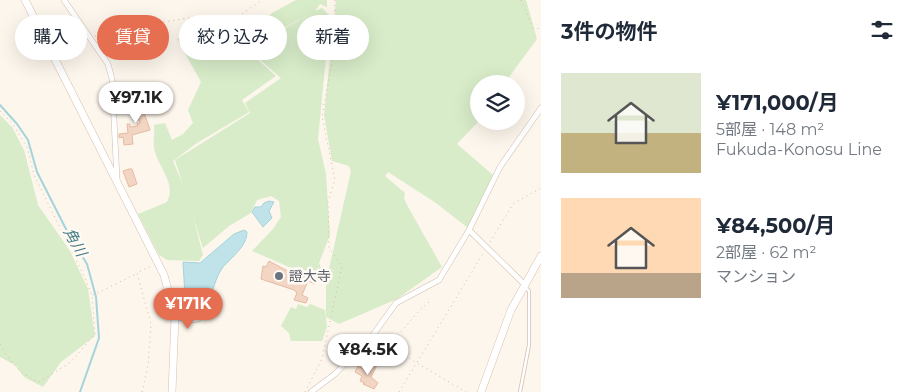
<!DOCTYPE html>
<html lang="ja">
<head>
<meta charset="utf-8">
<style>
  :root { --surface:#fff; --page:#f6f6f7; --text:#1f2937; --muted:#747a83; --accent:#e76f51 }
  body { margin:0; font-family:Montserrat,"Noto Sans JP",sans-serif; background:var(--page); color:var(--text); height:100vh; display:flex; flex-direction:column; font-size:19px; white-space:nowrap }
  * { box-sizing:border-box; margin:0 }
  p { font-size:16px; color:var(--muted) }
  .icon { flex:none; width:28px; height:28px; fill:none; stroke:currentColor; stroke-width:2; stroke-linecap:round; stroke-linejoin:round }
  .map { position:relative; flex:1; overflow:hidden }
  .details { display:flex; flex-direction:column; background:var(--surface); width:375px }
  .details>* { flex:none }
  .top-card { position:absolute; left:15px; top:15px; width:450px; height:45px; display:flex; gap:10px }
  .tools { position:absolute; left:470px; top:75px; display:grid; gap:10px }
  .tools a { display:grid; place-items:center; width:55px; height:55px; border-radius:50%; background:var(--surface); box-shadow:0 5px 20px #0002; font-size:25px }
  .price { position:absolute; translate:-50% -42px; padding:0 11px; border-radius:18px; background:#fff; color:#222; font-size:16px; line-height:32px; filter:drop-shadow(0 1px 2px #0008) }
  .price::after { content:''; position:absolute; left:50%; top:30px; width:15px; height:11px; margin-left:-8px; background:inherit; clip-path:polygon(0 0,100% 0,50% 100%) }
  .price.on { background:var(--accent); color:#fff }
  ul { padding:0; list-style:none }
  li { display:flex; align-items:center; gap:15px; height:125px; padding:0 20px }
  li span { display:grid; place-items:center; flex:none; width:140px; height:100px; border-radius:0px; color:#555 }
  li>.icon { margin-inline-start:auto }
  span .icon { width:60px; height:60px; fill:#fffc; stroke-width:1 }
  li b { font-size:21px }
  h2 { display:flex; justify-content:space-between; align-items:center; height:60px; padding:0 20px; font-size:21px }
  .chip { padding:0 18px; border-radius:22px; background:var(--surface); box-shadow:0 5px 20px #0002; font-size:18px; line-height:45px }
  .chip.on { background:var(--accent); color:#fff }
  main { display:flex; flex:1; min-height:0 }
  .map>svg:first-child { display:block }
  .green { fill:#d8ecc9 }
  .water { fill:#bfe3e8; stroke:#a5d3da }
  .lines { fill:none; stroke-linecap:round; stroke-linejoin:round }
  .stream { stroke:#a5d3da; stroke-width:2 }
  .building { fill:#f3d5c3; stroke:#e6bba3 }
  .service-casing { stroke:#d1beb0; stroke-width:4 }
  .minor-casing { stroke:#d1beb0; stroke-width:6 }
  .secondary-casing { stroke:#d6c0b0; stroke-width:8 }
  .path { stroke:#d9b8a5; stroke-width:1; stroke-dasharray:1 4; stroke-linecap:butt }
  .service { stroke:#fff; stroke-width:2.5 }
  .minor { stroke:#fff; stroke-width:5 }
  .secondary { stroke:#fff; stroke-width:7 }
  .worship-dot { fill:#6b7280; stroke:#fffaf3; stroke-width:2 }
  .labels { text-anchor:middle; stroke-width:5; stroke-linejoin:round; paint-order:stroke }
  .worship-label { font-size:14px; fill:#5b616d; stroke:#fffaf3; text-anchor:start }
  .water-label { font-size:15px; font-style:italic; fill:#437c86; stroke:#fffaf3 }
</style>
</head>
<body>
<main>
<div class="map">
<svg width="541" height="392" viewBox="0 0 541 392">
  <rect width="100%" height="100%" fill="#fdf6ec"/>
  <g class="green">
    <path d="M 296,0 L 327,0 L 327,7 L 320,4 L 315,11 L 322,8 L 330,16 L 318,139 L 326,174 L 330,235 L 319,263 L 321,268 L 317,279 L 252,251 L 273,229 L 281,217 L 279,201 L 271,196 L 257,200 L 251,213 L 229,226 L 203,248 L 175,160 L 250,113 L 245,103 L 281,78 L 259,59 L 282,30 L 315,11 L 282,29 L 256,58 L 276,76 L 242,100 L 249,112 L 197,143 L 173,161 L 188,197 L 203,255 L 199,261 L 167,260 L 159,255 L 138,214 L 167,202 C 177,183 158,168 154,148 C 153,141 155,132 154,125 L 165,123 L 172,140 L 183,134 L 193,123 L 188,110 L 201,82 L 177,39 L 191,33 L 207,36 L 244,26 L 254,31 L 272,13 Z"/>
    <path d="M 336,0 L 526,0 L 537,39 L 504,84 L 479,84 L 479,121 L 457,144 L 493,175 L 468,228 L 436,203 L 388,172 L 385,176 L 405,193 L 404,198 L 407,205 L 442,267 L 397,299 L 339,324 L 326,317 L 326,282 L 351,171 L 349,166 L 332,161 L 324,115 Z"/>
    <path d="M 0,115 L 12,127 L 24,150 L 38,205 L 70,251 L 88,289 L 95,336 L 61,362 L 43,387 L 24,377 L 15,365 L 0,357 Z"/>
    <path d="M 298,304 L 307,307 L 310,304 L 325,310 L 327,327 L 322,341 L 291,341 L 289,333 L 281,326 L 291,307 L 296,309 Z"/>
  </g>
  <g class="water">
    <path d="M 269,201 L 274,202 L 269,211 L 272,218 L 263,227 L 252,212 L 255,207 L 261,207 L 264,203 Z"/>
    <path d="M 244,230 L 247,232 C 247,246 232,257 223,267 C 211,283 216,299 195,314 L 186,313 L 183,262 L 200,263 L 234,234 Z"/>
  </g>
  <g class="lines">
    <path class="stream" d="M 0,105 L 17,124 L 28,140 L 37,172 L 68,233 L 87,264 L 96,297 L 99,338 L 80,392"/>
  </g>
  <g class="building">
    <path d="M 68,32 L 70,37 L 81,33 L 85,38 L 62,47 L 56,37 Z"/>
    <path d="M 104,36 L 109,45 L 122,42 L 124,50 L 122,51 L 122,54 L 113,56 L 107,53 L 105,47 L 102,48 L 97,38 Z"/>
    <path d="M 139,98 L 150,130 L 132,135 L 133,144 L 124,145 L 123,137 L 119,138 L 119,134 L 128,133 L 127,124 L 130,124 L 130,127 L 138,126 L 137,124 L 140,123 L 132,100 Z"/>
    <path d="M 129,169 L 132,169 L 137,184 L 129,187 L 123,171 Z"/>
    <path d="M 269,261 L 297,276 L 299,273 L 317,280 L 315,284 L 308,281 L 302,295 L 308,298 L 306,303 L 294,300 L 297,293 L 294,290 L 261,279 L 263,266 L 266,267 Z"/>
    <path d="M 371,362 L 377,365 L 371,377 L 378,383 L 374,389 L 363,384 L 365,383 L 360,381 L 362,376 L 355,372 L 358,366 L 367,371 Z"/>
  </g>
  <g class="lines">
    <g class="service-casing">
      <path id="service" d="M 520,392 L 529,345 L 529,291 L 526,288"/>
    </g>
    <g class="minor-casing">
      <g id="minor">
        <path d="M 64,0 L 108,64 L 112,79 L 117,180"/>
        <path d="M 469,230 L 524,284"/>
        <path d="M 175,317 L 195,320 L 198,319"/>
        <path d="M 311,392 L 335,374 L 353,355 L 373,335 L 396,303 L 439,280 L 469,230 L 500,167 L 541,108"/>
      </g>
    </g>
    <g class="secondary-casing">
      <g id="secondary">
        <path d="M 25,0 L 164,275 L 175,317 L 172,392"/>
        <path d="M 481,392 L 511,310 L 541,256"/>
      </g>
    </g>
    <g class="path">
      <path d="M 521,0 L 533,28 L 541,29"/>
      <path d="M 95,36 L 127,28 L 201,16 L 231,18 L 242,14 L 262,0"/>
      <path d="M 0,111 L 12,123 L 27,147 L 34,175 L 83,274 L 92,295 L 95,334 L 71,362 L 39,382 C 22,376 7,359 0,343"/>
      <path d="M 490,242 L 513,204 L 541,188"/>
      <path d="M 93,295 L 136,274"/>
      <path d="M 429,302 C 414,314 405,329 391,343 L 410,359 L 466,392"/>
      <path d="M 142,392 L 148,365 L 151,324 L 137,273 L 153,265"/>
      <path d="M 305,392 L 322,359 L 342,266 L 329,248 L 328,201 L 335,180 L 322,116 L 332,62 L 335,0"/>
      <path d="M 399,392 L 484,252"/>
    </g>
    <use href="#service" class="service"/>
    <use href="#minor" class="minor"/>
    <use href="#secondary" class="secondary"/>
  </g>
  <circle class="worship-dot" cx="279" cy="276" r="5"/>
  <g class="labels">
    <g class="worship-label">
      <text x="289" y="281">證大寺</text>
    </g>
    <g class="water-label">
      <text transform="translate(75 242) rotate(61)" y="5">角川</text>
    </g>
  </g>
</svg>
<div class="tools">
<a><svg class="icon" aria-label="layers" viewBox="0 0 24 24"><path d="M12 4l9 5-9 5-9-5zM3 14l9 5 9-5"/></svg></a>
</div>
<b class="price" style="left:136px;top:124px">¥97.1K</b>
<b class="price on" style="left:188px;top:330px">¥171K</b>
<b class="price" style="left:368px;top:376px">¥84.5K</b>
<div class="top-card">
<a class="chip">購入</a>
<a class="chip on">賃貸</a>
<a class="chip">絞り込み</a>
<a class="chip">新着</a>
</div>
</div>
<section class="details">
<h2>3件の物件<svg class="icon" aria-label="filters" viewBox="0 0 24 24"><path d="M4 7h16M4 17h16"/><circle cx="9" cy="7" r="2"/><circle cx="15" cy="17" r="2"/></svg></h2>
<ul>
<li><span style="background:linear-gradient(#dfe7d0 60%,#c2b280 0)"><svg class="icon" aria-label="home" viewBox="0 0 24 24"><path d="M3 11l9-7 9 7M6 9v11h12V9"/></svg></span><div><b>¥171,000/月</b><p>5部屋 · 148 m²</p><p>Fukuda-Konosu Line</p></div></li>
<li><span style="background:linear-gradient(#ffd9b3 75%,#b9a48a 0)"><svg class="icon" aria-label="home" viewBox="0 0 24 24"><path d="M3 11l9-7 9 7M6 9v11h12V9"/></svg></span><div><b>¥84,500/月</b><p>2部屋 · 62 m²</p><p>マンション</p></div></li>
</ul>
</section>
</main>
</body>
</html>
